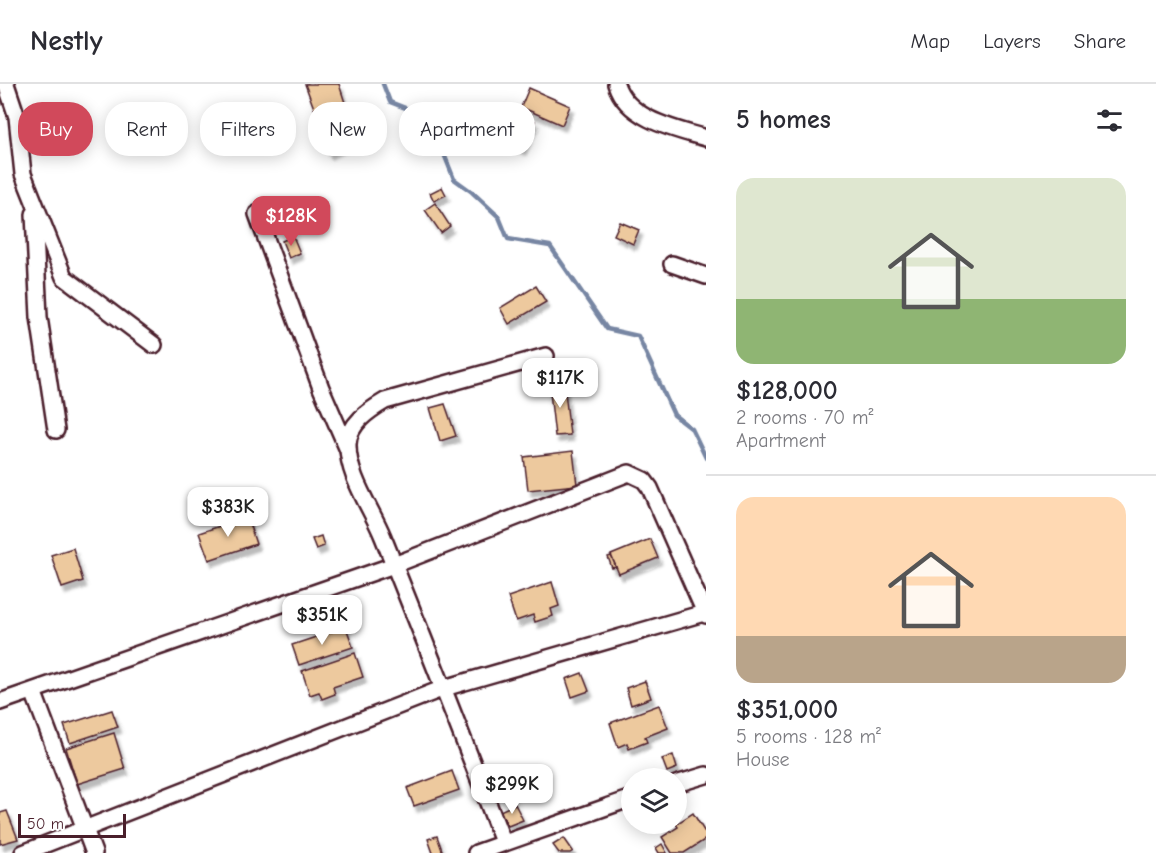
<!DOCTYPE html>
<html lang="en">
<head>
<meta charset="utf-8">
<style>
  :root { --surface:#fff; --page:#f7f7f7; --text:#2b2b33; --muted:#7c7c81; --line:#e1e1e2; --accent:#d1495b }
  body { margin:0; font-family:"Comic Neue",sans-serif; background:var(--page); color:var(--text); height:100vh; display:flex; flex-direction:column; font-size:22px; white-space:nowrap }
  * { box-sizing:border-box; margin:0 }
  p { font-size:20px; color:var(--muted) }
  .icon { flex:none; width:33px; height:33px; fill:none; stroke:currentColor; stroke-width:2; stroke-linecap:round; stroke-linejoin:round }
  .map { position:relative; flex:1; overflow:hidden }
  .drawer { display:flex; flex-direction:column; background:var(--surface); width:450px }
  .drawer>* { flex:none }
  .guide { position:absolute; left:18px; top:18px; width:570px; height:54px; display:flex; gap:12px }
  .fabs { position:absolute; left:621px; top:684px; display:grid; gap:12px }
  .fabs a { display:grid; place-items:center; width:66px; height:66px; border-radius:50%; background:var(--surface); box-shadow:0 3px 15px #0003; font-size:30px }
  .scale { position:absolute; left:18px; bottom:15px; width:108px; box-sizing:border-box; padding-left:6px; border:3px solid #4a1f2b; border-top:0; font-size:16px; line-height:21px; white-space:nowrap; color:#4a1f2b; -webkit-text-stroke:4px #fff; paint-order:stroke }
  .price { position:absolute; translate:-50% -51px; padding:0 14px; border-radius:12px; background:#fff; color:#222; font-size:20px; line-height:39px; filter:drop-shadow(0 2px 3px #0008) }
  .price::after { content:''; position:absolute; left:50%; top:36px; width:18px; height:14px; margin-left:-9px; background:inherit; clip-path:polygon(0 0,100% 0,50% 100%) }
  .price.selected { background:var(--accent); color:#fff }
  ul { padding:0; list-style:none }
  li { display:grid; align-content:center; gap:12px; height:318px; padding:0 30px }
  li+li { border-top:2px solid var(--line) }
  li span { display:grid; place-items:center; height:186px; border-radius:18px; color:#555 }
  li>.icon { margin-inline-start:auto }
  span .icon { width:108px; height:108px; fill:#fffc; stroke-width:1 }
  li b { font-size:26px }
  h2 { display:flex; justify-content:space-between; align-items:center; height:72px; padding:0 30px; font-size:26px }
  .chip { padding:0 21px; border-radius:24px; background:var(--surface); box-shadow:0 3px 15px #0003; font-size:21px; line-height:54px }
  .chip.selected { background:var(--accent); color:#fff }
  header { display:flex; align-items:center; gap:36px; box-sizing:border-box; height:84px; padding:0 30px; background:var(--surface); border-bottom:2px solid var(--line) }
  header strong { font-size:28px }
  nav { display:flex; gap:33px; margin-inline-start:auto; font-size:21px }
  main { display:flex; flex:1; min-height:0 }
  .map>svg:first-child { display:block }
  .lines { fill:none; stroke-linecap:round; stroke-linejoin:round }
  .stream { stroke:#7786a3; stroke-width:4.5 }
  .building { fill:#edc99e; stroke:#4a1f2b; stroke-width:1.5; filter:url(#shadow) }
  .minor-casing { stroke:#4a1f2b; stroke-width:20 }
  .minor { stroke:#fff; stroke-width:15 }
</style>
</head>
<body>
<header>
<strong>Nestly</strong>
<nav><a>Map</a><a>Layers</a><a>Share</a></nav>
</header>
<main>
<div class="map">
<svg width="706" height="769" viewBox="0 0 706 769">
  <defs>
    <filter id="shadow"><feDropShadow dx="3.5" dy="6" stdDeviation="1.5" flood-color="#0004"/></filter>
  </defs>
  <rect width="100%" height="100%" fill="#fff"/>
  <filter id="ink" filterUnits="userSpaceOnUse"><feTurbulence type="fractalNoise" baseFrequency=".0167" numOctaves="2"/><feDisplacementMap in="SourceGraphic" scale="12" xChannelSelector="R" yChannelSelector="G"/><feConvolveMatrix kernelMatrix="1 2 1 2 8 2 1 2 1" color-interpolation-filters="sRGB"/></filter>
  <g filter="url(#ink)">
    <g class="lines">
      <path class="stream" d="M 383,0 L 390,18 L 413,27 L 436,27 L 442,65 L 454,95 L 472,108 L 499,133 L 508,155 L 550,162 L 607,245 L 638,252 L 674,331 L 692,345 L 706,374"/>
    </g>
    <g class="building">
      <path d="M 305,0 L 339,0 L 347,25 L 318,35 Z"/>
      <path d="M 529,4 L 570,22 L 562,41 L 521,23 Z"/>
      <path d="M 361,28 L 371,48 L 328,69 L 318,48 Z"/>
      <path d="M 520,30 L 535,37 L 522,65 L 507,58 Z"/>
      <path d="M 442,103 L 446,111 L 434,117 L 430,109 Z"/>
      <path d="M 435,119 L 450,142 L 441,149 L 425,126 Z"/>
      <path d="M 620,138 L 639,146 L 633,160 L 614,151 Z"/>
      <path d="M 293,152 L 300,169 L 289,174 L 282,157 Z"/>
      <path d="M 536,202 L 546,218 L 509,240 L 500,224 Z"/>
      <path d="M 564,299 L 570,351 L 555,352 L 549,300 Z"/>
      <path d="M 445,320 L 456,352 L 440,357 L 430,324 Z"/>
      <path d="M 573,367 L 577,401 L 528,406 L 524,373 Z"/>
      <path d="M 247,433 L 256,460 L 209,476 L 199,449 Z"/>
      <path d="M 321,452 L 324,462 L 316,465 L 312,455 Z"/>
      <path d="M 650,455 L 658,474 L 619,490 L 611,471 Z"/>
      <path d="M 73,464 L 83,497 L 62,504 L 51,471 Z"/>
      <path d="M 611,472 L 616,483 L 612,484 L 608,473 Z"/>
      <path d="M 552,498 L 559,522 L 551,525 L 553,532 L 535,538 L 533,531 L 516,537 L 508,513 Z"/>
      <path d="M 346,543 L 353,563 L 299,581 L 292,561 Z"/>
      <path d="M 355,569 L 363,593 L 333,603 L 335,610 L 322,615 L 319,608 L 310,611 L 302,587 Z"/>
      <path d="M 582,589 L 589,607 L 572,613 L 566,595 Z"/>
      <path d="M 645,597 L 651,614 L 631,621 L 626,604 Z"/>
      <path d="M 659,621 L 668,644 L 645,653 L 647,658 L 629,665 L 627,659 L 618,663 L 610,639 Z"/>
      <path d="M 112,626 L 118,643 L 70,659 L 64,641 Z"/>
      <path d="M 114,649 L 125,685 L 77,700 L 66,664 Z"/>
      <path d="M 673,671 L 677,684 L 667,688 L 662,675 Z"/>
      <path d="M 452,687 L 459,706 L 414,722 L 407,704 Z"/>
      <path d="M 515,720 L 523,736 L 508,742 L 500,727 Z"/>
      <path d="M 7,727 L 18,755 L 0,760 L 0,729 Z"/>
      <path d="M 693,729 L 706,750 L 706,755 L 684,769 L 672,769 L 662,753 L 678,743 L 676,740 Z"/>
      <path d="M 437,752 L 443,769 L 433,769 L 428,755 Z"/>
      <path d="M 564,754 L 573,767 L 570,769 L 559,769 L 553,761 Z"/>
      <path d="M 662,760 L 667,769 L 659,769 L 656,764 Z"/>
    </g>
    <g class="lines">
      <g class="minor-casing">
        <g id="minor">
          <path d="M 6,0 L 17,33 L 23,90 L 64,193 L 154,261"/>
          <path d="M 616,0 C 627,35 674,45 706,54"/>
          <path d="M 34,130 L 39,233 L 56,346"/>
          <path d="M 257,130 L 321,304 L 348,366"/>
          <path d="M 672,180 L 706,192"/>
          <path d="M 33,607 L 94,769"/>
          <path d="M 0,618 L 394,481 L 629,389 L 644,396 L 650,404 L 706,531"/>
          <path d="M 676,700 L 706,691"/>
          <path d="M 503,758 C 464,656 424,555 383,453 C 372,425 347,392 348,360 C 349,340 368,327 385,317 L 546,272"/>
          <path d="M 23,769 L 444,604 L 704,529"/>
          <path d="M 476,769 L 632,714"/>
        </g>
      </g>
      <use href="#minor" class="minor"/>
    </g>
  </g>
</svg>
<div class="fabs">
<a><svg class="icon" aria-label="layers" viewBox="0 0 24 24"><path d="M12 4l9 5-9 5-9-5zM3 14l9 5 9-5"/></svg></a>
</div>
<div class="scale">50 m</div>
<b class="price selected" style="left:291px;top:163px">$128K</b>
<b class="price" style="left:560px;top:325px">$117K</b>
<b class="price" style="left:228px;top:454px">$383K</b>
<b class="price" style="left:322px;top:562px">$351K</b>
<b class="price" style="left:512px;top:731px">$299K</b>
<div class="guide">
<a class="chip selected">Buy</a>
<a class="chip">Rent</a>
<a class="chip">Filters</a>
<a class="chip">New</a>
<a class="chip">Apartment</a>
</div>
</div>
<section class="drawer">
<h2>5 homes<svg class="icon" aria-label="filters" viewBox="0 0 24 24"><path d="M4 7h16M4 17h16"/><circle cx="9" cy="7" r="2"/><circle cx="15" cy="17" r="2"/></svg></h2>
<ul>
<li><span style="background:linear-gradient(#dfe7d0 65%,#8fb573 0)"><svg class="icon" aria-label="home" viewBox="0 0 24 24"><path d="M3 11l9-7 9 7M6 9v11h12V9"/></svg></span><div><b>$128,000</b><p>2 rooms · 70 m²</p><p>Apartment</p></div></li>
<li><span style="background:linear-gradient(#ffd9b3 75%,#b9a48a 0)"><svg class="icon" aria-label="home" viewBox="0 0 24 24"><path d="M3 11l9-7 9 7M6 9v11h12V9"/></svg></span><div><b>$351,000</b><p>5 rooms · 128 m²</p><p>House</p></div></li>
</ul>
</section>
</main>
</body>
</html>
